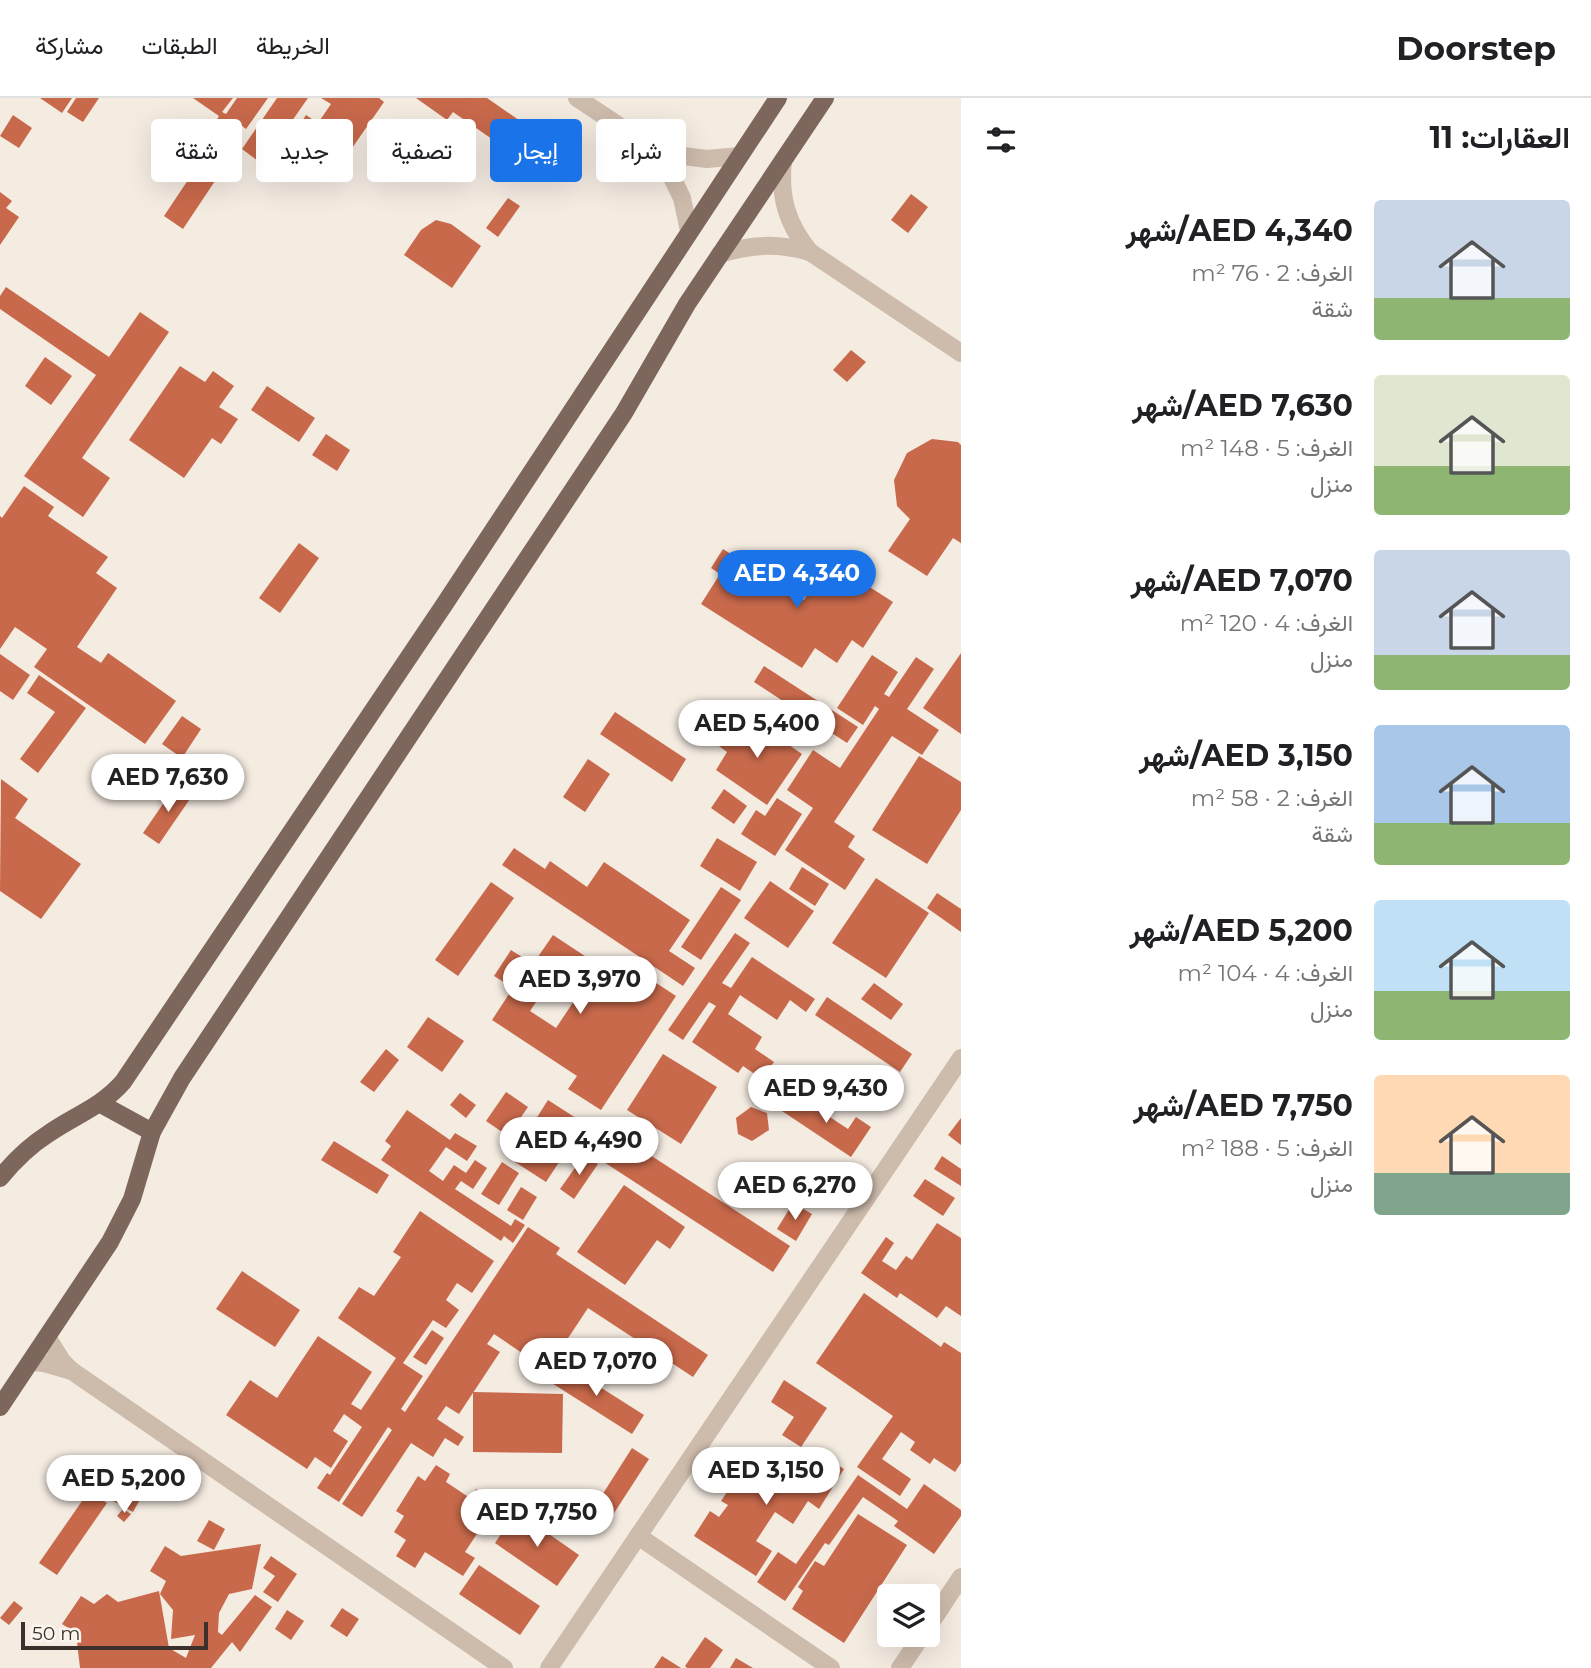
<!DOCTYPE html>
<html lang="ar">
<head>
<meta charset="utf-8">
<style>
  :root { --surface:#fff; --page:#f2f2f2; --text:#202124; --muted:#757577; --line:#e0e0e0; --accent:#1a73e8 }
  body { margin:0; font-family:Montserrat,Vazirmatn,sans-serif; background:var(--page); color:var(--text); direction:rtl; height:100vh; display:flex; flex-direction:column; font-size:26px; white-space:nowrap }
  * { box-sizing:border-box; margin:0 }
  p { font-size:23px; color:var(--muted) }
  .icon { flex:none; width:38px; height:38px; fill:none; stroke:currentColor; stroke-width:2; stroke-linecap:round; stroke-linejoin:round }
  .map { position:relative; flex:1; overflow:hidden; direction:ltr }
  .drawer { display:flex; flex-direction:column; background:var(--surface); width:630px }
  .drawer>* { flex:none }
  .banner { position:absolute; left:21px; top:21px; width:665px; height:63px; direction:rtl; display:flex; gap:14px }
  .controls { position:absolute; left:877px; top:1486px; display:grid; gap:14px }
  .controls a { display:grid; place-items:center; width:63px; height:63px; border-radius:7px; background:var(--surface); box-shadow:0 7px 28px #0002; font-size:35px }
  .scale { position:absolute; left:21px; bottom:18px; width:187px; box-sizing:border-box; padding-left:7px; border:4px solid #3b302b; border-top:0; font-size:19px; line-height:24px; white-space:nowrap; color:#3b302b; -webkit-text-stroke:5px #fbf5ee; paint-order:stroke }
  .price { position:absolute; translate:-50% -60px; padding:0 16px; border-radius:24px; background:#fff; color:#222; font-size:23px; line-height:46px; filter:drop-shadow(0 2px 4px #0008) }
  .price::after { content:''; position:absolute; left:50%; top:42px; width:21px; height:16px; margin-left:-10px; background:inherit; clip-path:polygon(0 0,100% 0,50% 100%) }
  .price.on { background:var(--accent); color:#fff }
  ul { padding:0; list-style:none }
  li { display:flex; align-items:center; gap:21px; height:175px; padding:0 21px }
  li span { display:grid; place-items:center; flex:none; width:196px; height:140px; border-radius:7px; color:#555 }
  li>.icon { margin-inline-start:auto }
  span .icon { width:84px; height:84px; fill:#fffc; stroke-width:1 }
  li b { font-size:30px }
  h2 { display:flex; justify-content:space-between; align-items:center; height:84px; padding:0 21px; font-size:30px }
  .tag { padding:0 24px; border-radius:7px; background:var(--surface); box-shadow:0 7px 28px #0002; font-size:24px; line-height:63px }
  .tag.on { background:var(--accent); color:#fff }
  header { display:flex; align-items:center; gap:42px; box-sizing:border-box; height:98px; padding:0 35px; background:var(--surface); border-bottom:2px solid var(--line) }
  header strong { font-size:33px }
  nav { display:flex; gap:38px; margin-inline-start:auto; font-size:24px }
  main { display:flex; flex:1; min-height:0 }
  .map>svg:first-child { display:block }
  .building { fill:#c8694b; fill-rule:evenodd }
  .lines { fill:none; stroke-linecap:round; stroke-linejoin:round }
  .minor { stroke:#cdbbac; stroke-width:18 }
  .major { stroke:#7d675c; stroke-width:18 }
</style>
</head>
<body>
<header>
<strong>Doorstep</strong>
<nav><a>الخريطة</a><a>الطبقات</a><a>مشاركة</a></nav>
</header>
<main>
<section class="drawer">
<h2>العقارات: 11<svg class="icon" aria-label="filters" viewBox="0 0 24 24"><path d="M4 7h16M4 17h16"/><circle cx="9" cy="7" r="2"/><circle cx="15" cy="17" r="2"/></svg></h2>
<ul>
<li><span style="background:linear-gradient(#c9d6e8 70%,#8fb573 0)"><svg class="icon" aria-label="home" viewBox="0 0 24 24"><path d="M3 11l9-7 9 7M6 9v11h12V9"/></svg></span><div><b>AED 4,340/شهر</b><p>الغرف: 2 · 76 m²</p><p>شقة</p></div></li>
<li><span style="background:linear-gradient(#dfe7d0 65%,#8fb573 0)"><svg class="icon" aria-label="home" viewBox="0 0 24 24"><path d="M3 11l9-7 9 7M6 9v11h12V9"/></svg></span><div><b>AED 7,630/شهر</b><p>الغرف: 5 · 148 m²</p><p>منزل</p></div></li>
<li><span style="background:linear-gradient(#c9d6e8 75%,#8fb573 0)"><svg class="icon" aria-label="home" viewBox="0 0 24 24"><path d="M3 11l9-7 9 7M6 9v11h12V9"/></svg></span><div><b>AED 7,070/شهر</b><p>الغرف: 4 · 120 m²</p><p>منزل</p></div></li>
<li><span style="background:linear-gradient(#a9c7e8 70%,#8fb573 0)"><svg class="icon" aria-label="home" viewBox="0 0 24 24"><path d="M3 11l9-7 9 7M6 9v11h12V9"/></svg></span><div><b>AED 3,150/شهر</b><p>الغرف: 2 · 58 m²</p><p>شقة</p></div></li>
<li><span style="background:linear-gradient(#bfe0f5 65%,#8fb573 0)"><svg class="icon" aria-label="home" viewBox="0 0 24 24"><path d="M3 11l9-7 9 7M6 9v11h12V9"/></svg></span><div><b>AED 5,200/شهر</b><p>الغرف: 4 · 104 m²</p><p>منزل</p></div></li>
<li><span style="background:linear-gradient(#ffd9b3 70%,#7fa58c 0)"><svg class="icon" aria-label="home" viewBox="0 0 24 24"><path d="M3 11l9-7 9 7M6 9v11h12V9"/></svg></span><div><b>AED 7,750/شهر</b><p>الغرف: 5 · 188 m²</p><p>منزل</p></div></li>
</ul>
</section>
<div class="map">
<svg width="961" height="1570" viewBox="0 0 961 1570">
  <rect width="100%" height="100%" fill="#f4ebe1"/>
  <g class="building">
    <path d="M 40,0 L 72,0 L 62,15 Z"/>
    <path d="M 76,0 L 99,0 L 83,24 L 67,14 Z"/>
    <path d="M 193,0 L 233,0 L 222,14 L 226,16 L 237,0 L 268,0 L 246,31 L 233,21 L 223,35 L 213,28 L 219,18 Z"/>
    <path d="M 277,0 L 308,0 L 262,66 L 242,51 Z"/>
    <path d="M 321,0 L 379,0 L 384,4 L 341,66 L 328,57 L 319,70 L 293,51 L 301,40 L 294,35 L 306,17 L 318,25 L 331,6 Z"/>
    <path d="M 416,0 L 487,0 L 529,29 L 512,55 L 453,14 L 447,22 Z"/>
    <path d="M 13,17 L 32,30 L 19,50 L 0,38 Z"/>
    <path d="M 214,43 L 233,56 L 183,131 L 164,118 Z"/>
    <path d="M 0,94 L 12,103 L 6,110 L 19,119 L 0,147 Z"/>
    <path d="M 911,96 L 928,109 L 908,135 L 891,122 Z"/>
    <path d="M 508,100 L 520,108 L 498,139 L 486,130 Z"/>
    <path d="M 436,122 L 451,126 L 481,148 L 452,190 L 404,157 L 421,132 Z"/>
    <path d="M 6,189 L 109,259 L 140,214 L 169,234 L 82,360 L 110,380 L 83,419 L 24,378 L 96,277 L 0,211 L 0,198 Z"/>
    <path d="M 851,252 L 866,264 L 847,284 L 833,272 Z"/>
    <path d="M 45,259 L 72,278 L 51,307 L 25,288 Z"/>
    <path d="M 180,268 L 205,284 L 213,273 L 234,288 L 219,309 L 238,321 L 221,346 L 212,340 L 184,380 L 129,342 Z"/>
    <path d="M 267,288 L 315,320 L 299,344 L 251,312 Z"/>
    <path d="M 326,336 L 350,352 L 337,373 L 312,357 Z"/>
    <path d="M 932,341 L 958,344 L 961,347 L 961,445 L 953,440 L 927,478 L 888,453 L 910,421 L 897,408 L 894,382 L 907,355 Z"/>
    <path d="M 24,388 L 54,409 L 48,418 L 108,459 L 96,475 L 117,490 L 77,549 L 101,565 L 108,555 L 176,603 L 145,646 L 34,569 L 47,551 L 15,529 L 0,551 L 0,418 L 2,420 Z"/>
    <path d="M 299,445 L 319,460 L 280,515 L 259,500 Z"/>
    <path d="M 723,451 L 804,502 L 829,463 L 893,504 L 863,550 L 852,542 L 837,565 L 815,550 L 802,570 L 701,506 L 720,476 L 711,470 Z"/>
    <path d="M 961,555 L 961,636 L 923,610 Z"/>
    <path d="M 0,556 L 30,577 L 13,602 L 0,593 Z"/>
    <path d="M 872,557 L 898,574 L 884,596 L 889,599 L 916,559 L 934,571 L 907,611 L 939,632 L 922,657 L 892,638 L 834,724 L 855,738 L 848,749 L 865,761 L 845,792 L 785,752 L 813,710 L 787,692 L 813,652 L 840,670 L 879,611 L 875,608 L 863,627 L 837,610 Z"/>
    <path d="M 764,568 L 858,629 L 847,645 L 754,584 Z"/>
    <path d="M 39,577 L 86,610 L 38,675 L 20,661 L 55,614 L 27,595 Z"/>
    <path d="M 615,614 L 686,661 L 672,684 L 600,636 Z"/>
    <path d="M 182,618 L 201,631 L 182,660 L 162,646 Z"/>
    <path d="M 748,619 L 802,656 L 767,707 L 716,672 L 727,654 L 719,648 L 733,627 L 740,631 Z"/>
    <path d="M 919,658 L 961,684 L 961,712 L 927,766 L 872,732 Z"/>
    <path d="M 588,661 L 610,676 L 585,714 L 563,699 Z"/>
    <path d="M 1,681 L 28,701 L 15,720 L 81,766 L 41,821 L 0,793 Z"/>
    <path d="M 176,687 L 192,698 L 159,746 L 143,735 Z"/>
    <path d="M 724,691 L 747,708 L 734,726 L 711,710 Z"/>
    <path d="M 777,700 L 802,716 L 775,758 L 741,736 L 756,712 L 765,718 Z"/>
    <path d="M 717,740 L 757,764 L 740,793 L 700,768 Z"/>
    <path d="M 514,750 L 545,771 L 550,763 L 587,789 L 604,764 L 690,822 L 669,853 L 695,870 L 683,888 L 502,767 Z"/>
    <path d="M 802,769 L 829,786 L 815,808 L 789,791 Z"/>
    <path d="M 876,780 L 929,815 L 886,880 L 832,845 Z"/>
    <path d="M 770,783 L 814,813 L 788,850 L 744,820 Z"/>
    <path d="M 491,784 L 514,800 L 458,878 L 435,862 Z"/>
    <path d="M 721,789 L 741,802 L 701,862 L 681,849 Z"/>
    <path d="M 937,795 L 961,811 L 961,834 L 927,810 Z"/>
    <path d="M 735,835 L 750,845 L 722,885 L 731,890 L 752,859 L 815,901 L 806,914 L 790,902 L 777,922 L 740,897 L 728,916 L 762,939 L 755,951 L 774,964 L 762,981 L 743,968 L 738,975 L 692,944 L 716,908 L 709,904 L 683,942 L 668,932 Z"/>
    <path d="M 553,837 L 635,891 L 644,877 L 676,898 L 601,1012 L 568,991 L 577,978 L 492,922 L 513,890 L 494,878 L 511,852 L 533,866 ZM 554,877 L 580,894 L 556,930 L 530,913 Z"/>
    <path d="M 874,885 L 903,906 L 891,922 L 861,901 Z"/>
    <path d="M 827,899 L 912,956 L 900,974 L 815,917 Z"/>
    <path d="M 428,919 L 464,943 L 442,974 L 407,949 Z"/>
    <path d="M 386,951 L 399,962 L 374,994 L 360,984 Z"/>
    <path d="M 663,956 L 717,989 L 681,1046 L 627,1012 Z"/>
    <path d="M 506,994 L 528,1009 L 508,1038 L 486,1023 Z"/>
    <path d="M 792,994 L 848,1031 L 856,1019 L 871,1029 L 851,1059 L 779,1011 Z"/>
    <path d="M 460,995 L 476,1007 L 466,1020 L 450,1007 Z"/>
    <path d="M 548,1002 L 593,1031 L 572,1064 L 563,1058 L 546,1084 L 515,1064 L 532,1038 L 527,1035 Z"/>
    <path d="M 751,1009 L 767,1015 L 769,1032 L 752,1043 L 738,1036 L 736,1020 Z"/>
    <path d="M 407,1012 L 450,1042 L 455,1035 L 477,1048 L 467,1063 L 446,1049 L 429,1073 L 443,1083 L 454,1067 L 466,1075 L 475,1062 L 487,1070 L 473,1091 L 461,1083 L 455,1091 L 511,1128 L 515,1121 L 525,1127 L 513,1145 L 504,1138 L 501,1143 L 381,1062 L 391,1048 L 385,1043 Z"/>
    <path d="M 961,1020 L 961,1047 L 948,1037 Z"/>
    <path d="M 607,1029 L 790,1148 L 773,1174 L 590,1055 Z"/>
    <path d="M 334,1043 L 389,1077 L 377,1096 L 321,1062 Z"/>
    <path d="M 584,1057 L 598,1066 L 574,1101 L 560,1091 Z"/>
    <path d="M 942,1058 L 961,1071 L 961,1088 L 934,1071 Z"/>
    <path d="M 502,1064 L 519,1075 L 499,1107 L 481,1096 Z"/>
    <path d="M 925,1081 L 955,1100 L 943,1118 L 913,1098 Z"/>
    <path d="M 624,1087 L 685,1129 L 670,1151 L 657,1142 L 625,1187 L 577,1154 Z"/>
    <path d="M 521,1089 L 537,1099 L 523,1122 L 507,1112 Z"/>
    <path d="M 793,1105 L 812,1116 L 796,1143 L 777,1131 Z"/>
    <path d="M 420,1113 L 494,1163 L 472,1195 L 457,1185 L 446,1202 L 459,1212 L 446,1230 L 433,1222 L 403,1265 L 423,1278 L 401,1311 L 405,1314 L 528,1129 L 560,1150 L 556,1156 L 708,1257 L 693,1279 L 588,1210 L 547,1272 L 494,1236 L 487,1246 L 500,1254 L 459,1316 L 446,1308 L 437,1321 L 464,1339 L 458,1348 L 445,1340 L 433,1359 L 411,1345 L 362,1419 L 342,1406 L 392,1332 L 388,1329 L 339,1404 L 317,1390 L 327,1375 L 330,1377 L 362,1329 L 344,1316 L 333,1333 L 348,1343 L 331,1370 L 315,1359 L 307,1371 L 226,1317 L 250,1282 L 277,1300 L 318,1238 L 372,1274 L 351,1306 L 361,1312 L 396,1260 L 338,1220 L 359,1189 L 374,1198 L 401,1159 L 393,1154 Z"/>
    <path d="M 937,1125 L 961,1140 L 961,1218 L 946,1208 L 937,1220 L 900,1195 L 897,1200 L 861,1175 L 886,1139 L 894,1145 L 882,1163 L 896,1172 L 906,1158 L 912,1162 Z"/>
    <path d="M 242,1173 L 300,1212 L 275,1249 L 216,1211 Z"/>
    <path d="M 864,1195 L 941,1249 L 944,1244 L 961,1255 L 961,1365 L 955,1374 L 934,1360 L 930,1366 L 910,1352 L 915,1344 L 901,1334 L 882,1361 L 911,1381 L 900,1398 L 857,1369 L 893,1318 L 816,1265 Z"/>
    <path d="M 432,1232 L 444,1240 L 426,1267 L 413,1259 Z"/>
    <path d="M 559,1263 L 644,1317 L 632,1336 L 547,1282 Z"/>
    <path d="M 784,1282 L 827,1310 L 801,1349 L 782,1337 L 794,1319 L 771,1304 Z"/>
    <path d="M 473,1294 L 563,1296 L 562,1355 L 473,1354 Z"/>
    <path d="M 632,1350 L 649,1361 L 607,1426 L 590,1416 Z"/>
    <path d="M 796,1354 L 816,1367 L 823,1357 L 844,1371 L 819,1411 L 808,1403 L 793,1426 L 775,1414 L 756,1443 L 772,1453 L 756,1478 L 694,1438 L 710,1413 L 719,1419 L 728,1407 L 721,1403 L 739,1376 L 747,1381 L 759,1363 L 781,1377 Z"/>
    <path d="M 112,1360 L 151,1382 L 133,1414 L 94,1392 Z"/>
    <path d="M 436,1367 L 450,1376 L 446,1384 L 470,1400 L 476,1391 L 492,1401 L 486,1411 L 500,1421 L 492,1434 L 482,1428 L 465,1454 L 475,1460 L 463,1478 L 425,1454 L 415,1470 L 396,1458 L 406,1442 L 394,1434 L 404,1418 L 396,1413 L 418,1378 L 425,1383 Z"/>
    <path d="M 858,1377 L 907,1411 L 924,1386 L 961,1412 L 961,1418 L 934,1456 L 894,1428 L 898,1423 L 863,1399 L 829,1447 L 825,1445 L 785,1503 L 757,1484 L 778,1454 L 796,1466 Z"/>
    <path d="M 89,1393 L 107,1405 L 57,1477 L 39,1465 Z"/>
    <path d="M 123,1411 L 131,1416 L 124,1424 L 117,1418 Z"/>
    <path d="M 516,1413 L 579,1457 L 557,1488 L 495,1445 Z"/>
    <path d="M 858,1416 L 907,1447 L 844,1545 L 792,1511 L 803,1493 L 798,1489 L 815,1463 L 824,1468 Z"/>
    <path d="M 209,1422 L 225,1431 L 214,1452 L 197,1443 Z"/>
    <path d="M 261,1446 L 252,1491 L 229,1496 L 219,1515 L 218,1534 L 222,1537 L 255,1497 L 272,1509 L 240,1554 L 232,1544 L 211,1570 L 80,1570 L 76,1535 L 62,1526 L 81,1498 L 94,1506 L 107,1496 L 118,1504 L 159,1493 L 169,1550 L 186,1560 L 195,1537 L 171,1541 L 173,1512 L 160,1496 L 166,1483 L 150,1473 L 165,1448 L 181,1458 Z"/>
    <path d="M 271,1458 L 297,1476 L 278,1504 L 263,1494 L 275,1478 L 263,1470 Z"/>
    <path d="M 479,1467 L 540,1508 L 520,1537 L 459,1496 Z"/>
    <path d="M 14,1503 L 23,1510 L 9,1527 L 0,1520 Z"/>
    <path d="M 342,1510 L 359,1521 L 347,1539 L 330,1528 Z"/>
    <path d="M 287,1512 L 304,1523 L 291,1542 L 275,1531 Z"/>
    <path d="M 705,1539 L 723,1552 L 710,1570 L 687,1570 L 685,1568 Z"/>
    <path d="M 662,1558 L 681,1570 L 654,1570 Z"/>
    <path d="M 736,1560 L 753,1570 L 730,1570 Z"/>
  </g>
  <g class="lines">
    <g class="minor">
      <path d="M 577,0 L 660,55 L 707,61 L 739,58"/>
      <path d="M 660,55 L 682,100 L 689,133"/>
      <path d="M 783,63 C 779,99 787,126 810,154 L 961,255"/>
      <path d="M 720,156 C 752,146 778,145 810,154"/>
      <path d="M 47,1239 L 62,1263 L 72,1273 L 504,1570"/>
      <path d="M 30,1264 L 44,1265 L 72,1273"/>
      <path d="M 638,1438 L 831,1570"/>
      <path d="M 928,1529 L 961,1479"/>
      <path d="M 549,1570 L 961,960"/>
      <path d="M 900,1570 L 923,1536"/>
    </g>
    <g class="major">
      <path d="M 101,1006 L 152,1034"/>
      <path d="M 0,1080 C 14,1063 29,1048 48,1036 C 75,1017 100,1010 123,984 L 444,507 L 778,0"/>
      <path d="M 0,1309 L 110,1144 L 132,1101 L 152,1034 L 182,980 L 624,315 L 687,206 L 825,0"/>
    </g>
  </g>
</svg>
<div class="controls">
<a><svg class="icon" aria-label="layers" viewBox="0 0 24 24"><path d="M12 4l9 5-9 5-9-5zM3 14l9 5 9-5"/></svg></a>
</div>
<div class="scale">50 m</div>
<b class="price on" style="left:797px;top:512px">AED 4,340</b>
<b class="price" style="left:757px;top:662px">AED 5,400</b>
<b class="price" style="left:168px;top:716px">AED 7,630</b>
<b class="price" style="left:580px;top:918px">AED 3,970</b>
<b class="price" style="left:826px;top:1027px">AED 9,430</b>
<b class="price" style="left:579px;top:1079px">AED 4,490</b>
<b class="price" style="left:795px;top:1124px">AED 6,270</b>
<b class="price" style="left:596px;top:1300px">AED 7,070</b>
<b class="price" style="left:766px;top:1409px">AED 3,150</b>
<b class="price" style="left:124px;top:1417px">AED 5,200</b>
<b class="price" style="left:537px;top:1451px">AED 7,750</b>
<div class="banner">
<a class="tag">شراء</a>
<a class="tag on">إيجار</a>
<a class="tag">تصفية</a>
<a class="tag">جديد</a>
<a class="tag">شقة</a>
</div>
</div>
</main>
</body>
</html>
